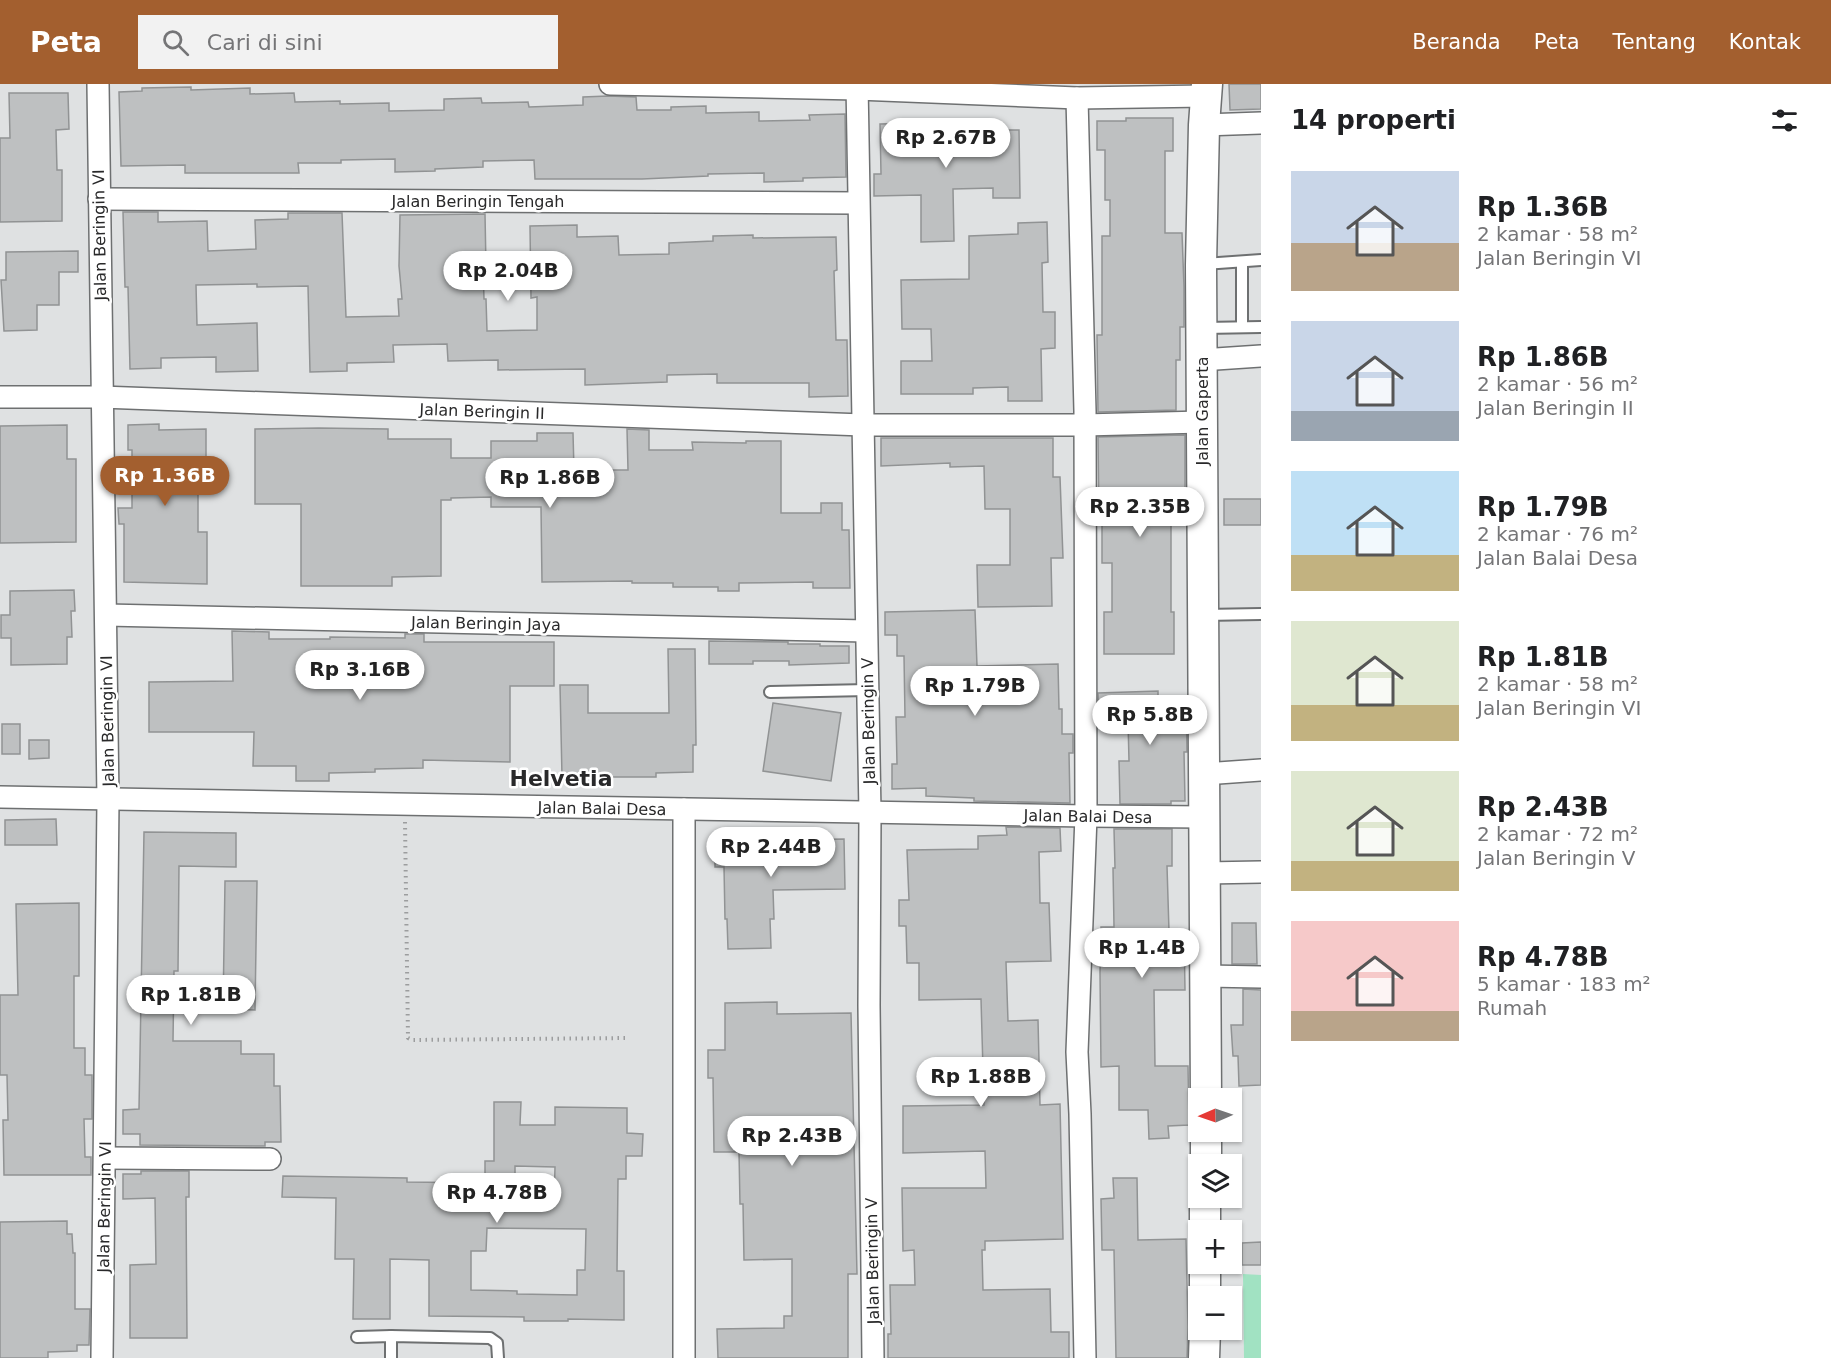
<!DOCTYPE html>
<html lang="id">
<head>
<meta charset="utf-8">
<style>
  :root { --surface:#fff; --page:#f2f2f2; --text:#202124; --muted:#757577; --accent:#a35f2f }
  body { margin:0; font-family:"DejaVu Sans",sans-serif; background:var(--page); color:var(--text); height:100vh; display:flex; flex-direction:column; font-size:22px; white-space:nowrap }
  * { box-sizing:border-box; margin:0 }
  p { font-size:20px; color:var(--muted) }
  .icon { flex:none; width:33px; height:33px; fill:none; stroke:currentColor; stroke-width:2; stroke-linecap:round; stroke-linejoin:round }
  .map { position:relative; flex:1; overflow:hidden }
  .details { display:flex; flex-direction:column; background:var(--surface); width:570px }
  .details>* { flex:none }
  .needle { width:39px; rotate:268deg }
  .tools { position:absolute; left:1188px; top:1004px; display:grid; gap:12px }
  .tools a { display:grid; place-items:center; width:54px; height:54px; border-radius:0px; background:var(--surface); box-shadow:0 2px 4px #0004; font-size:30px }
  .price { position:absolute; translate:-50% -51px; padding:0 14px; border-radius:21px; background:#fff; color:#222; font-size:20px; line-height:39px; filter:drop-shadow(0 2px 3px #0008) }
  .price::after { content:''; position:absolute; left:50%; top:36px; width:18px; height:14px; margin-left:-9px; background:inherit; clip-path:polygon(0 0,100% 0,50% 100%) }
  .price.selected { background:var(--accent); color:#fff }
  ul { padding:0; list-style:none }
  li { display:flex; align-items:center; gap:18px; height:150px; padding:0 30px }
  li span { display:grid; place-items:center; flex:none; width:168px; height:120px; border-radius:0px; color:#555 }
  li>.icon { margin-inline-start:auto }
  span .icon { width:72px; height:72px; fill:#fffc; stroke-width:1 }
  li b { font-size:26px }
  h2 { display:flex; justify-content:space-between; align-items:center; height:72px; padding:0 30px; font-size:26px }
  header { display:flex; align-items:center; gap:36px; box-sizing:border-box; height:84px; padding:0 30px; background:var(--accent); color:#fff }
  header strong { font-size:28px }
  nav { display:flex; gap:33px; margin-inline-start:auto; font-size:21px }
  .search { width:420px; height:54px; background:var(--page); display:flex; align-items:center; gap:15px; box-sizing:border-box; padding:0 21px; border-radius:0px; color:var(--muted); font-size:22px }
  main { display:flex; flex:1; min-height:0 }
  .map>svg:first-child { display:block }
  .green { fill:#a1e2c2 }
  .building { fill:#bec0c1; stroke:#919394; stroke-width:1.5; fill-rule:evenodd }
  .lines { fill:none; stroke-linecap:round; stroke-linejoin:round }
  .lane-casing { stroke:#6e7071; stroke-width:14 }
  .street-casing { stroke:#6e7071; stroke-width:24 }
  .secondary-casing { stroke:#6e7071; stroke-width:33 }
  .path { stroke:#9c9d9e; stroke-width:4; stroke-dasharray:1.5 4.5; stroke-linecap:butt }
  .lane { stroke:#fff; stroke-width:10 }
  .street { stroke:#fff; stroke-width:21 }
  .secondary { stroke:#fff; stroke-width:30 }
  .labels { text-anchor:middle; stroke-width:5; stroke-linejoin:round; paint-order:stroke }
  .street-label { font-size:16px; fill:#29292a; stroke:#fff }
  .district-label { font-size:22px; font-weight:bold; fill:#29292a; stroke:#fff }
</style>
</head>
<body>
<header>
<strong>Peta</strong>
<div class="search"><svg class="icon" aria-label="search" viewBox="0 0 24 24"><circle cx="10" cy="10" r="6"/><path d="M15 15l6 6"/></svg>Cari di sini</div>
<nav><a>Beranda</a><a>Peta</a><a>Tentang</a><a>Kontak</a></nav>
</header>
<main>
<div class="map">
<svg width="1261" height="1274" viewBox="0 0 1261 1274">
  <rect width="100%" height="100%" fill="#dfe1e2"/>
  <path class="green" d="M 1243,1190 L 1261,1191 L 1261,1274 L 1244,1274 Z"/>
  <g class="building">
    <path d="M 1229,0 L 1261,0 L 1261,25 L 1230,26 Z"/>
    <path d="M 191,3 L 191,6 L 250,4 L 250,10 L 294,9 L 295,18 L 340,17 L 340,20 L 389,19 L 389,27 L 444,26 L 444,15 L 481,14 L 482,19 L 528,18 L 529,23 L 583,21 L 583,13 L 608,12 L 636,13 L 637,26 L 671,26 L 671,23 L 706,22 L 706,29 L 759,28 L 759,37 L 810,36 L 809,31 L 845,30 L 846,93 L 803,94 L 803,97 L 764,98 L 764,89 L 708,90 L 708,92 L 642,95 L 535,95 L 534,76 L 483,77 L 483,83 L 435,85 L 435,87 L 395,88 L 395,75 L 341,76 L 341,79 L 298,79 L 299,89 L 185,89 L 185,81 L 121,82 L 119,8 L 142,7 L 142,4 Z"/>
    <path d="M 9,9 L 68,9 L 69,45 L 56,46 L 57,86 L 62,86 L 62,137 L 0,138 L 0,54 L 10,54 Z"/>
    <path d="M 1126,34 L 1173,34 L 1173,67 L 1165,67 L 1165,149 L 1182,149 L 1184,203 L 1184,243 L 1180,243 L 1180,276 L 1176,276 L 1176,326 L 1098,328 L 1097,251 L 1102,251 L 1102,152 L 1110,152 L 1110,116 L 1105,116 L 1105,66 L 1097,66 L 1097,37 L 1126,37 Z"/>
    <path d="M 922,39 L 923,44 L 986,42 L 987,46 L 1019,46 L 1020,114 L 993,114 L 993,104 L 953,105 L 954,157 L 921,158 L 921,111 L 874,112 L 874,90 L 881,90 L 880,40 Z"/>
    <path d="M 123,128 L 158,128 L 158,138 L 207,137 L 208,167 L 256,165 L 255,136 L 288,135 L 288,129 L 342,129 L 346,233 L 399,232 L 398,215 L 402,215 L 399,182 L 400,131 L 485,130 L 486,182 L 483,182 L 484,215 L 486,215 L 487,247 L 537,246 L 537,213 L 531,214 L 530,142 L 577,141 L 577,153 L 618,152 L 619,171 L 669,170 L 669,159 L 713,157 L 713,152 L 753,151 L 753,154 L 836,153 L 837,186 L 834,187 L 836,256 L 847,256 L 848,312 L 809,313 L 809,299 L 717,299 L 717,290 L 667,291 L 667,298 L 585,301 L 585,285 L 498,286 L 498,276 L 448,277 L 447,260 L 393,261 L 394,278 L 347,279 L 347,287 L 310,288 L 308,202 L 257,203 L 257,200 L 196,201 L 197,241 L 257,239 L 258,287 L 216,288 L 216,273 L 161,274 L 161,284 L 130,285 L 128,203 L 125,203 Z"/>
    <path d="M 1047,138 L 1048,178 L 1042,179 L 1043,228 L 1055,228 L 1055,264 L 1041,265 L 1042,317 L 1008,317 L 1008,303 L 973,304 L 973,310 L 901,310 L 901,277 L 932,277 L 931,245 L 902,245 L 901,196 L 969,195 L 969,152 L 1018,150 L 1018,139 Z"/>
    <path d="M 78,167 L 78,188 L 59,188 L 59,221 L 37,221 L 37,246 L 4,247 L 1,196 L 6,196 L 6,168 Z"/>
    <path d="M 159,340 L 159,346 L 206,345 L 206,398 L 198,398 L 198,448 L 207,448 L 207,500 L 124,498 L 124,440 L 119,440 L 118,424 L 132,424 L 132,366 L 128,366 L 128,341 Z"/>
    <path d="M 67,341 L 67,375 L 76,375 L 76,458 L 0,459 L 0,342 Z"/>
    <path d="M 319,344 L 388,345 L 388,355 L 451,355 L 451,374 L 491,374 L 491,357 L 537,357 L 537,349 L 573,349 L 574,386 L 628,386 L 627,345 L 649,346 L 649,366 L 693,366 L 692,358 L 746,359 L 746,357 L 781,357 L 781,429 L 821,429 L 821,419 L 842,419 L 842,446 L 849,446 L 850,504 L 813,504 L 813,498 L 739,499 L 739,507 L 718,507 L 718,503 L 673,503 L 673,499 L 632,499 L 632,497 L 542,498 L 541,423 L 491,423 L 491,413 L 451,414 L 451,416 L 441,416 L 441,492 L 392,493 L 392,502 L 301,502 L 301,420 L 255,420 L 255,345 Z"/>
    <path d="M 1185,351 L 1185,436 L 1171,436 L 1171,528 L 1174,528 L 1174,570 L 1104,570 L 1104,528 L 1112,528 L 1112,479 L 1102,479 L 1102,436 L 1099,436 L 1098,353 Z"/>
    <path d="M 881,354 L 1053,354 L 1053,393 L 1060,393 L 1063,474 L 1051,474 L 1052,522 L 978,523 L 977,481 L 1010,481 L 1010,425 L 985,425 L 984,382 L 950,383 L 950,379 L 881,382 Z"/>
    <rect x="1224" y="415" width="37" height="26"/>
    <path d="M 74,506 L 75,527 L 71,527 L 72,553 L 67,553 L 67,580 L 11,581 L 11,554 L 1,554 L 1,531 L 10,531 L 10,507 Z"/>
    <path d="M 975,526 L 977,582 L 1058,580 L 1059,625 L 1062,625 L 1062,650 L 1073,650 L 1073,669 L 1069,669 L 1070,719 L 974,717 L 974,714 L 926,712 L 926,704 L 892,705 L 892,680 L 897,680 L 896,633 L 905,633 L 904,572 L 897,572 L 897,551 L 885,551 L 885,528 Z"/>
    <path d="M 232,547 L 269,548 L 269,555 L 330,555 L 330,553 L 405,554 L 405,550 L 424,550 L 424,558 L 554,558 L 554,602 L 510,602 L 510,678 L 423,676 L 423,684 L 375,685 L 375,688 L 329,689 L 329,697 L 296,697 L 296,682 L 253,682 L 254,648 L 149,648 L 149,598 L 233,597 Z"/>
    <path d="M 709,557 L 788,558 L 788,560 L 820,560 L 820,562 L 849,562 L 849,579 L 789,581 L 789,577 L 753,577 L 753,580 L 709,580 Z"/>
    <path d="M 668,565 L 695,565 L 696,661 L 693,661 L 693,688 L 656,689 L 656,693 L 562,693 L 560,601 L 588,601 L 588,629 L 669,629 Z"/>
    <path d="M 1158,607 L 1158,615 L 1186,615 L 1187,668 L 1184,668 L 1185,717 L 1171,717 L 1171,720 L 1120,720 L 1119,677 L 1129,677 L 1128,637 L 1099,638 L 1098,609 Z"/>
    <path d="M 773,619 L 841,629 L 831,697 L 763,687 Z"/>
    <rect x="2" y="640" width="18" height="30"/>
    <path d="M 29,656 L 49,656 L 49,674 L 29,675 Z"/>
    <path d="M 56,735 L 57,761 L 5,761 L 5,736 Z"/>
    <path d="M 1006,743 L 1060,744 L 1061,767 L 1039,768 L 1040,819 L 1049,819 L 1051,877 L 1006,878 L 1008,937 L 1038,936 L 1040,1021 L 1060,1020 L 1063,1155 L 985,1157 L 985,1166 L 982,1166 L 983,1206 L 1050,1205 L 1051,1248 L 1069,1248 L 1069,1274 L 888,1274 L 888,1250 L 891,1250 L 890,1201 L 915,1201 L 914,1166 L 903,1167 L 902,1104 L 986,1104 L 985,1067 L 903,1069 L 903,1022 L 984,1021 L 981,915 L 919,916 L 919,879 L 907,879 L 906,842 L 899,842 L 899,816 L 909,816 L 907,766 L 978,765 L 978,752 L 1007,751 Z"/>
    <path d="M 1114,745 L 1172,745 L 1172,782 L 1167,782 L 1169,847 L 1184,847 L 1185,906 L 1154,906 L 1155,982 L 1188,982 L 1189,1041 L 1168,1042 L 1169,1054 L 1149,1055 L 1148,1026 L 1119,1026 L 1119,982 L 1101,983 L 1100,889 L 1101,843 L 1114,843 L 1113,784 L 1115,784 Z"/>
    <path d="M 776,747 L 776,756 L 844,755 L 845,805 L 773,806 L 774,835 L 770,835 L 771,864 L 728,865 L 727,835 L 725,835 L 724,783 L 715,783 L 715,749 Z"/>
    <path d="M 144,748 L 236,749 L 236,783 L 179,782 L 178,887 L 174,887 L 173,957 L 241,957 L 241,970 L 274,970 L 274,1002 L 280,1002 L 281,1058 L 265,1058 L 265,1062 L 140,1061 L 140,1050 L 123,1050 L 123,1026 L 139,1025 Z"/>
    <path d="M 225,797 L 257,797 L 255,926 L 223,925 Z"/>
    <path d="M 79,819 L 79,892 L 74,892 L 74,964 L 85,964 L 85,991 L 92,991 L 92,1035 L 84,1035 L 85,1073 L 91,1073 L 91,1091 L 4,1091 L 3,1036 L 8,1036 L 7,991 L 0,991 L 0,911 L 18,911 L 16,820 Z"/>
    <path d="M 1232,839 L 1256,839 L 1257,880 L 1232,880 Z"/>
    <path d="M 1243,905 L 1261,906 L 1261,1001 L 1239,1002 L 1238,972 L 1233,972 L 1231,941 L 1243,941 Z"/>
    <path d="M 777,918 L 777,930 L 851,929 L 857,1190 L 848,1190 L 848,1274 L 718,1274 L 717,1245 L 784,1244 L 784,1232 L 792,1232 L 792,1175 L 744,1176 L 743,1120 L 740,1120 L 739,1068 L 714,1068 L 713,994 L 708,994 L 708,966 L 725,966 L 725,919 Z"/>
    <path d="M 494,1018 L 521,1018 L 520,1041 L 555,1041 L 555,1023 L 627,1024 L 627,1049 L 643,1050 L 642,1072 L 626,1072 L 626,1095 L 618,1095 L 617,1187 L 624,1187 L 624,1236 L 568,1235 L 568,1237 L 524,1237 L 524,1233 L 429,1232 L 429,1176 L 390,1175 L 390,1235 L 353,1235 L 354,1175 L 335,1175 L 336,1114 L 282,1113 L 283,1092 L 407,1094 L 407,1098 L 485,1099 L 485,1077 L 494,1077 ZM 515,1082 L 555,1083 L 554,1118 L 515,1117 ZM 487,1144 L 586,1145 L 585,1186 L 577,1186 L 577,1211 L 517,1210 L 517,1207 L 471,1206 L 471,1167 L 486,1167 Z"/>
    <path d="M 141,1087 L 189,1087 L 189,1113 L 186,1113 L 187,1254 L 130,1254 L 130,1181 L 156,1180 L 155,1114 L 123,1115 L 123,1090 L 141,1090 Z"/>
    <path d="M 1113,1094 L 1137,1094 L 1138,1156 L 1186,1155 L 1188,1243 L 1187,1274 L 1116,1274 L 1114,1166 L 1102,1166 L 1101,1115 L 1114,1114 Z"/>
    <path d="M 67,1137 L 67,1150 L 72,1150 L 73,1169 L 75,1169 L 75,1225 L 90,1225 L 89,1261 L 77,1261 L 77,1267 L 48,1268 L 48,1274 L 0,1274 L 0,1138 Z"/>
    <path d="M 1261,1158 L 1261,1181 L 1242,1181 L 1242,1159 Z"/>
  </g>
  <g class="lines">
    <g class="lane-casing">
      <g id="lane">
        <path d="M 1204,180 L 1261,176"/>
        <path d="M 1242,243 L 1242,178"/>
        <path d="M 1204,244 L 1261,243"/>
        <path d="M 1204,531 L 1261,530"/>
        <path d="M 770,608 L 868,606"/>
        <path d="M 391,1252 L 391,1274"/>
        <path d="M 357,1253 L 391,1252 L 490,1254 L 497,1259 L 498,1274"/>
      </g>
    </g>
    <g class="street-casing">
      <g id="street">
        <path d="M 98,0 L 108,716 L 102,1274"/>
        <path d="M 610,0 L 857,5 L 1077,14 L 1205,12"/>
        <path d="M 857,0 L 870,729 L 869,921 L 873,1274"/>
        <path d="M 1077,14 L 1085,327 L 1086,732 L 1077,968 L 1080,1030 L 1085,1274"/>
        <path d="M 1204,41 L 1261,39"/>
        <path d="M 99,115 L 858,119"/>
        <path d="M 1201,276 L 1261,272"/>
        <path d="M 0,313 L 101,313 L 863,341 L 1084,341 L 1202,338"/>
        <path d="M 106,531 L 866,547"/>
        <path d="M 1204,690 L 1261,686"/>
        <path d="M 0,713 L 1086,732 L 1205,733"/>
        <path d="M 684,725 L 684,1274"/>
        <path d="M 1205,789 L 1261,788"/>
        <path d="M 1206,892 L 1261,893"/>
        <path d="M 105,1074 L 270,1075"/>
      </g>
    </g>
    <g class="secondary-casing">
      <g id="secondary">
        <path d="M 1206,1014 L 1201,181 L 1204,41 L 1207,0"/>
        <path d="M 1206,1080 L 1206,1047"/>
        <path d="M 1205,1146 L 1205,1113"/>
        <path d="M 1205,1212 L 1205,1179"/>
        <path d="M 1204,1274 L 1205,1245"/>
      </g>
    </g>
    <path class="path" d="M 405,738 L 408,954 L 412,956 L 628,954"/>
    <use href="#lane" class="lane"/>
    <use href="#street" class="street"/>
    <use href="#secondary" class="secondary"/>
  </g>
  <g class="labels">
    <g class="street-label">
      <text x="478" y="123">Jalan Beringin Tengah</text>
      <text transform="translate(99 151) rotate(-91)" y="6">Jalan Beringin VI</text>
      <text transform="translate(482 327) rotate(2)" y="6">Jalan Beringin II</text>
      <text transform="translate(1202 327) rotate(-90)" y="6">Jalan Gaperta</text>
      <text transform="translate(486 539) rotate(1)" y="6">Jalan Beringin Jaya</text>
      <text transform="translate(107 637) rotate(-91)" y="6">Jalan Beringin VI</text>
      <text transform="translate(868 637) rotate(-91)" y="6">Jalan Beringin V</text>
      <text transform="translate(602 724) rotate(1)" y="6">Jalan Balai Desa</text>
      <text transform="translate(1088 732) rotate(1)" y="6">Jalan Balai Desa</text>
      <text transform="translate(104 1123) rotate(-89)" y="6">Jalan Beringin VI</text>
      <text transform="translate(872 1177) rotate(-91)" y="6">Jalan Beringin V</text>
    </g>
    <g class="district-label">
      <text x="561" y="702">Helvetia</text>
    </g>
  </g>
</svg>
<div class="tools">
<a><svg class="needle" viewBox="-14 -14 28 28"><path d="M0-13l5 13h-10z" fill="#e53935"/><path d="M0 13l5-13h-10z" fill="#757577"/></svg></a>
<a><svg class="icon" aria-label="layers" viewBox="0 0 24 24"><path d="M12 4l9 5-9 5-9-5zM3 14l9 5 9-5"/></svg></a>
<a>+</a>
<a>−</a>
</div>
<b class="price" style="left:946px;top:85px">Rp 2.67B</b>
<b class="price" style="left:508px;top:218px">Rp 2.04B</b>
<b class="price selected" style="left:165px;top:423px">Rp 1.36B</b>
<b class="price" style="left:550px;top:425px">Rp 1.86B</b>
<b class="price" style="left:1140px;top:454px">Rp 2.35B</b>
<b class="price" style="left:360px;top:617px">Rp 3.16B</b>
<b class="price" style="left:975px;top:633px">Rp 1.79B</b>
<b class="price" style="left:1150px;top:662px">Rp 5.8B</b>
<b class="price" style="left:771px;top:794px">Rp 2.44B</b>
<b class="price" style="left:1142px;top:895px">Rp 1.4B</b>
<b class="price" style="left:191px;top:942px">Rp 1.81B</b>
<b class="price" style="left:981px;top:1024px">Rp 1.88B</b>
<b class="price" style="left:792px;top:1083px">Rp 2.43B</b>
<b class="price" style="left:497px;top:1140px">Rp 4.78B</b>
</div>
<section class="details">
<h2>14 properti<svg class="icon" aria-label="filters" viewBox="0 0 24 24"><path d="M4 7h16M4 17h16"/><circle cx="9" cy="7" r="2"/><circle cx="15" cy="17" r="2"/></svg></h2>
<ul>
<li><span style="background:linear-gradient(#c9d6e8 60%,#b9a48a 0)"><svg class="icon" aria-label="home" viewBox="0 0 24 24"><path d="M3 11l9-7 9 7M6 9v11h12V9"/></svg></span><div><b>Rp 1.36B</b><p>2 kamar · 58 m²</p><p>Jalan Beringin VI</p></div></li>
<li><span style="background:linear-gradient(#c9d6e8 75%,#9aa5b1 0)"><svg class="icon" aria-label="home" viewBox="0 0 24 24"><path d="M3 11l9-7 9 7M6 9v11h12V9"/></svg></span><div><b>Rp 1.86B</b><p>2 kamar · 56 m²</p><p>Jalan Beringin II</p></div></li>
<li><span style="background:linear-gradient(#bfe0f5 70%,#c2b280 0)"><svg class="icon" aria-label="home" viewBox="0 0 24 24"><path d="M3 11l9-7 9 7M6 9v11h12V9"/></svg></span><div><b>Rp 1.79B</b><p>2 kamar · 76 m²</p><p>Jalan Balai Desa</p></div></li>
<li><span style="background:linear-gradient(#dfe7d0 70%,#c2b280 0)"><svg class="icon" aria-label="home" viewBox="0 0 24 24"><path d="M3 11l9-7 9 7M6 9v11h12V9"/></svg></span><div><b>Rp 1.81B</b><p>2 kamar · 58 m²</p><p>Jalan Beringin VI</p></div></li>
<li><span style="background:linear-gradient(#dfe7d0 75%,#c2b280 0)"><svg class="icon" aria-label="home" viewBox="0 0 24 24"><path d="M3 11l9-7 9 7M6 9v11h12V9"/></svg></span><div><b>Rp 2.43B</b><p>2 kamar · 72 m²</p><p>Jalan Beringin V</p></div></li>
<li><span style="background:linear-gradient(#f6c9c9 75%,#b9a48a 0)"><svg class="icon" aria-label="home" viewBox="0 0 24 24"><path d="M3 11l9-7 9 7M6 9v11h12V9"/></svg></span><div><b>Rp 4.78B</b><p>5 kamar · 183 m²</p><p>Rumah</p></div></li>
</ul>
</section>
</main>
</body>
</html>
